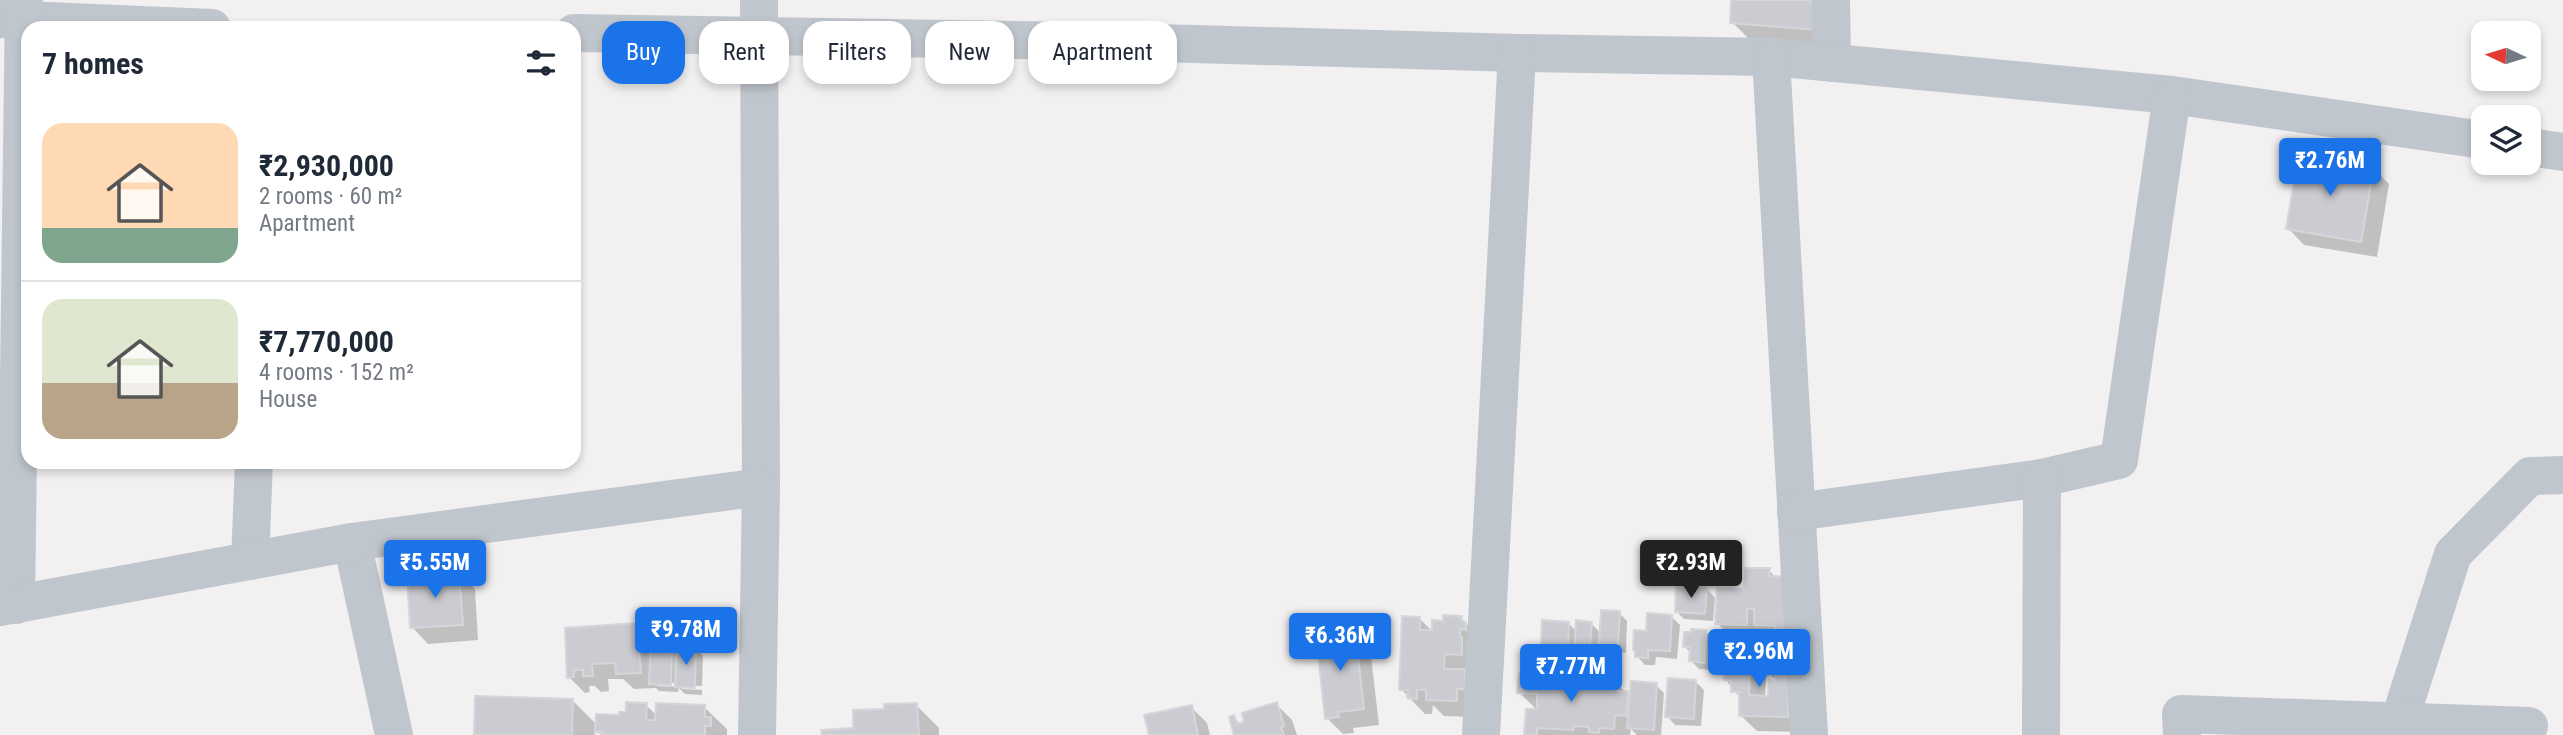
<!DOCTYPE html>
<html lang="en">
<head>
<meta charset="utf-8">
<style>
  :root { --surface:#fff; --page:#f6f6f7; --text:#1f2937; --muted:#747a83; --line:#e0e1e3; --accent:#1a73e8 }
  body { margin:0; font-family:"Roboto Condensed",sans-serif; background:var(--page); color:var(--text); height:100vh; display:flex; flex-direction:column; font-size:26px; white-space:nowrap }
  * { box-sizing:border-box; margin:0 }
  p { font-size:23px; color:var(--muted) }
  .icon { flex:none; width:38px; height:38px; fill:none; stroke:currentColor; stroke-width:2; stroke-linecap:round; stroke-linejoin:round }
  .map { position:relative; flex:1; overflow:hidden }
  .side { position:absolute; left:21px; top:21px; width:560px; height:448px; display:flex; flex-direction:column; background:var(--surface); border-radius:21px; box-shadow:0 4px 10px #0003 }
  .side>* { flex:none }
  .banner { position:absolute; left:602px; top:21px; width:665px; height:63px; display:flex; gap:14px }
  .needle { width:46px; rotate:274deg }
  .fabs { position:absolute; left:2471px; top:21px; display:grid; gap:14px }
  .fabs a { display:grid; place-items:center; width:70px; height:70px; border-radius:14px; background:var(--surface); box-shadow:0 4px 10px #0003; font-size:35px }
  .price { position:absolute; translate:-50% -60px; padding:0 16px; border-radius:7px; background:var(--accent); color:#fff; font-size:23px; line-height:46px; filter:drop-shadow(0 2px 4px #0008) }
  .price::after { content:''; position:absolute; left:50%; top:42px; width:21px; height:16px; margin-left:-10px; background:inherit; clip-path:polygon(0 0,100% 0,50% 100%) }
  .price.active { background:#222; color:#fff }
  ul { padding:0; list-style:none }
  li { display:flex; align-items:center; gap:21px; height:175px; padding:0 21px }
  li+li { border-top:2px solid var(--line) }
  li span { display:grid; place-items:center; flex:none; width:196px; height:140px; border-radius:21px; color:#555 }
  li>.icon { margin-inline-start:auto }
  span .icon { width:84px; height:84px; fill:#fffc; stroke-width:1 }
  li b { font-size:30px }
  h2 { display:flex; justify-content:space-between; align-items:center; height:84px; padding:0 21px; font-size:30px }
  .pill { padding:0 24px; border-radius:21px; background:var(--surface); box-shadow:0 4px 10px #0003; font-size:24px; line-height:63px }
  .pill.active { background:var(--accent); color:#fff }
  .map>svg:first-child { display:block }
  .shadow { fill:#0003; fill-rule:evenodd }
  .building { fill:#cbccd2; stroke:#d4d6da; stroke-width:2 }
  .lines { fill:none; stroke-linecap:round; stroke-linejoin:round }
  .street { stroke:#c0c6cd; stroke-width:38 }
</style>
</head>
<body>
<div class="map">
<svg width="2563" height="735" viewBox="0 0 2563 735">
  <rect width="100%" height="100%" fill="#f2f0f0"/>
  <g class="shadow">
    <path d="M 1732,0 L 1837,0 L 1838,52 L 1755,45 L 1732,22 Z"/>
    <path d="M 2373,168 L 2389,184 L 2377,257 L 2304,245 L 2288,228 Z"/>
    <path d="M 1769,570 L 1776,578 L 1787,641 L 1772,640 L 1763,631 L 1762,640 L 1733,639 L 1717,623 L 1746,591 Z"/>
    <path d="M 458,573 L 475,589 L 478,640 L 428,644 L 412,627 Z"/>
    <path d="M 1707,589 L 1715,598 L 1713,621 L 1684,619 L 1676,611 Z"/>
    <path d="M 1619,613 L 1627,621 L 1626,653 L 1609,651 L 1598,641 L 1597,665 L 1584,664 L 1576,654 L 1550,653 L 1542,645 L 1569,624 L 1577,632 L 1591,623 L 1601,634 Z"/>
    <path d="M 1672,617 L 1680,625 L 1677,659 L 1656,657 L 1655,665 L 1645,665 L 1637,656 L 1647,633 Z"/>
    <path d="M 1419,618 L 1433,632 L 1444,623 L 1461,618 L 1477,634 L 1477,670 L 1464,670 L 1481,687 L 1473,717 L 1444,716 L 1433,705 L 1432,714 L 1425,714 L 1401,689 Z"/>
    <path d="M 637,625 L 652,640 L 671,641 L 678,648 L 695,648 L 703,656 L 702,686 L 682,685 L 682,689 L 702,690 L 702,695 L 685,694 L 679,688 L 678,692 L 659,691 L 656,688 L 634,689 L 623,679 L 608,679 L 609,691 L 601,692 L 595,686 L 589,686 L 590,692 L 585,693 L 569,677 L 566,629 ZM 657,682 L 680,683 L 680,687 L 657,686 Z"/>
    <path d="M 1705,631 L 1714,639 L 1712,670 L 1699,669 L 1691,661 L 1691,653 L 1684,646 Z"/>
    <path d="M 1354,632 L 1370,648 L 1379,725 L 1353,728 L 1354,733 L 1343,734 L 1327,718 Z"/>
    <path d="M 1771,656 L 1782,667 L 1803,732 L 1757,731 L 1740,715 L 1741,699 L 1726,680 L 1749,662 L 1766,678 L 1765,698 L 1770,698 L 1778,682 L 1765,670 Z"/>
    <path d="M 1554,677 L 1560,683 L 1570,684 L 1580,694 L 1617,684 L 1631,697 L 1656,685 L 1664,693 L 1661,735 L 1637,735 L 1631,729 L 1630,735 L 1525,735 L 1538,711 L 1519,692 Z"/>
    <path d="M 1696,682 L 1704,690 L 1701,726 L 1675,725 L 1667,716 Z"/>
    <path d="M 572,700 L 597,725 L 646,705 L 657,716 L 704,707 L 727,729 L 727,735 L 601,735 L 595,729 L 595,735 L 476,735 Z"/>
    <path d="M 1276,704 L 1292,720 L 1297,735 L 1235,735 L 1234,717 L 1241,725 Z"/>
    <path d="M 916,705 L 939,728 L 939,735 L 823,735 L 855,730 L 886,711 Z"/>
    <path d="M 1191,707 L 1207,723 L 1210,735 L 1150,735 Z"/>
  </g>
  <g class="building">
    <path d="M 1731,0 L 1815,0 L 1817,30 L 1730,23 Z"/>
    <path d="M 2299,153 L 2374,166 L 2361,242 L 2286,229 Z"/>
    <path d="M 1745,568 L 1770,568 L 1769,576 L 1795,577 L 1793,637 L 1782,637 L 1782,631 L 1774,631 L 1775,626 L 1754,625 L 1754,609 L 1747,609 L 1747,625 L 1715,624 L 1717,588 L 1744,589 Z"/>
    <path d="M 459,571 L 463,625 L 410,628 L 407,574 Z"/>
    <path d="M 1676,586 L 1707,588 L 1705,614 L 1675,612 Z"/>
    <path d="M 1601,610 L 1620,611 L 1618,645 L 1599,644 Z"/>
    <path d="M 1647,613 L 1672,615 L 1670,651 L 1648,650 L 1648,658 L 1635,657 L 1635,651 L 1633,650 L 1634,630 L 1646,631 Z"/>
    <path d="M 1443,615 L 1462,616 L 1461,621 L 1466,622 L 1466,630 L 1460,629 L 1460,637 L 1462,637 L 1462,655 L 1445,654 L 1444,669 L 1465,669 L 1465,689 L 1457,689 L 1457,701 L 1426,700 L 1426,690 L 1417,690 L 1417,699 L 1407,698 L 1408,690 L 1399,690 L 1402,616 L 1420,617 L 1420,630 L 1432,630 L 1432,620 L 1443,621 Z"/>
    <path d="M 1542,620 L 1569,622 L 1568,647 L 1541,645 Z"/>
    <path d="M 1576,620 L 1592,622 L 1589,658 L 1574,657 Z"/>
    <path d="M 637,623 L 641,673 L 616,674 L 615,663 L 592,664 L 593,676 L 583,676 L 583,670 L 574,670 L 574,677 L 567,678 L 565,628 Z"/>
    <path d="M 1691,629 L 1706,630 L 1705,663 L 1689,661 L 1690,647 L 1683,647 L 1684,632 L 1691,632 Z"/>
    <path d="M 1355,630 L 1364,709 L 1338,712 L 1339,717 L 1325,719 L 1316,635 Z"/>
    <path d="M 651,638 L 672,639 L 671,685 L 649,684 Z"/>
    <path d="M 676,646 L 696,646 L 695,688 L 675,687 Z"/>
    <path d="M 1764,654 L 1772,654 L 1771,665 L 1789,666 L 1788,717 L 1739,716 L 1739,692 L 1731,692 L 1731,681 L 1724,680 L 1724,659 L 1750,660 L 1749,695 L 1768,696 L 1769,680 L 1775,681 L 1775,670 L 1764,670 Z"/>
    <path d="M 1519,673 L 1555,675 L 1554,681 L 1571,682 L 1570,689 L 1578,690 L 1579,680 L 1617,682 L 1617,691 L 1628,691 L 1626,716 L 1615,715 L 1614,729 L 1599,728 L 1599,733 L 1589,732 L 1589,727 L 1573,726 L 1573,730 L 1537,728 L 1537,735 L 1524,735 L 1526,709 L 1537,709 L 1537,694 L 1517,693 Z"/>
    <path d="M 1668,678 L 1696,680 L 1694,719 L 1665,717 Z"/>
    <path d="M 1631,681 L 1657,683 L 1654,730 L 1627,728 Z"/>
    <path d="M 475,696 L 573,699 L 572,735 L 474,735 Z"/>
    <path d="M 626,702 L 647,703 L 646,720 L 655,720 L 656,703 L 705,705 L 705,717 L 711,717 L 711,726 L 705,726 L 705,735 L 603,735 L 603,733 L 595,732 L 596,714 L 619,715 L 619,712 L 626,712 Z"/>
    <path d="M 1277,702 L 1284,726 L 1281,727 L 1284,735 L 1234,735 L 1229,717 L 1234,715 L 1237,724 L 1244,722 L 1242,713 Z"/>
    <path d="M 917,703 L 919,735 L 822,735 L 821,730 L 853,728 L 853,710 L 884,709 L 884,704 Z"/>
    <path d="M 1192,705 L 1198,735 L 1149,735 L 1144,715 Z"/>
  </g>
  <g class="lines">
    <g class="street">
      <path d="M 759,0 L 761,487"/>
      <path d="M 1831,0 L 1832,63"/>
      <path d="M 0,19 L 212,28"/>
      <path d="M 574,33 L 1087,41 L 1517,53 L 1771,57 L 2172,95 L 2483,140"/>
      <path d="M 1771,57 L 1809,735"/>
      <path d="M 2529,147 L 2563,152"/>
      <path d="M 1796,512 L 2042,478 L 2119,460 L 2172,95"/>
      <path d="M 352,542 L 394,735"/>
      <path d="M 250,561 L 254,462"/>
      <path d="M 16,605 L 24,0"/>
      <path d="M 0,607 L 352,542 L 761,487 L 757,735"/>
      <path d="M 2399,722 L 2453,554 L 2530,476 L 2563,475"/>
      <path d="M 1481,735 L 1517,53"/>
      <path d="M 2041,735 L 2042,478"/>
      <path d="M 2182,735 L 2181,714 L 2529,726"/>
    </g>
  </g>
</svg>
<div class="fabs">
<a><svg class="needle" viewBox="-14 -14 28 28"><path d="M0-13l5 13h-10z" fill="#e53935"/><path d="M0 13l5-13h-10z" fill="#747a83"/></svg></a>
<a><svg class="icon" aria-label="layers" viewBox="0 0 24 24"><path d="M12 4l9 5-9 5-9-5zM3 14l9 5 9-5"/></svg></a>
</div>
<b class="price" style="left:2330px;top:198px">₹2.76M</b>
<b class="price" style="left:435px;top:600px">₹5.55M</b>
<b class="price active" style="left:1691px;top:600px">₹2.93M</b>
<b class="price" style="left:686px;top:667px">₹9.78M</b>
<b class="price" style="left:1340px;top:673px">₹6.36M</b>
<b class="price" style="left:1759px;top:689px">₹2.96M</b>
<b class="price" style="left:1571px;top:704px">₹7.77M</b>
<div class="banner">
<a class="pill active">Buy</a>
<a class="pill">Rent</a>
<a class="pill">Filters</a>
<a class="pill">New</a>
<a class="pill">Apartment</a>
</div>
<section class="side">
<h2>7 homes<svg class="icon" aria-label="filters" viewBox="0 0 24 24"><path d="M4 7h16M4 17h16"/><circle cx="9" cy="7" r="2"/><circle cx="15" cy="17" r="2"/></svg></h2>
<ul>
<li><span style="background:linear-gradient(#ffd9b3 75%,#7fa58c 0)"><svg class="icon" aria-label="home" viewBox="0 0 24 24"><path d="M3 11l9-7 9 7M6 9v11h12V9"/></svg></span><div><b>₹2,930,000</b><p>2 rooms · 60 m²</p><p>Apartment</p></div></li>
<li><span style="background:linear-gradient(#dfe7d0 60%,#b9a48a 0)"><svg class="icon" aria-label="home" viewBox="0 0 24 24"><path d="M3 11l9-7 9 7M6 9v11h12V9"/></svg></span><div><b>₹7,770,000</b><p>4 rooms · 152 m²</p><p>House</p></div></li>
</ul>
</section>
</div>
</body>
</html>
